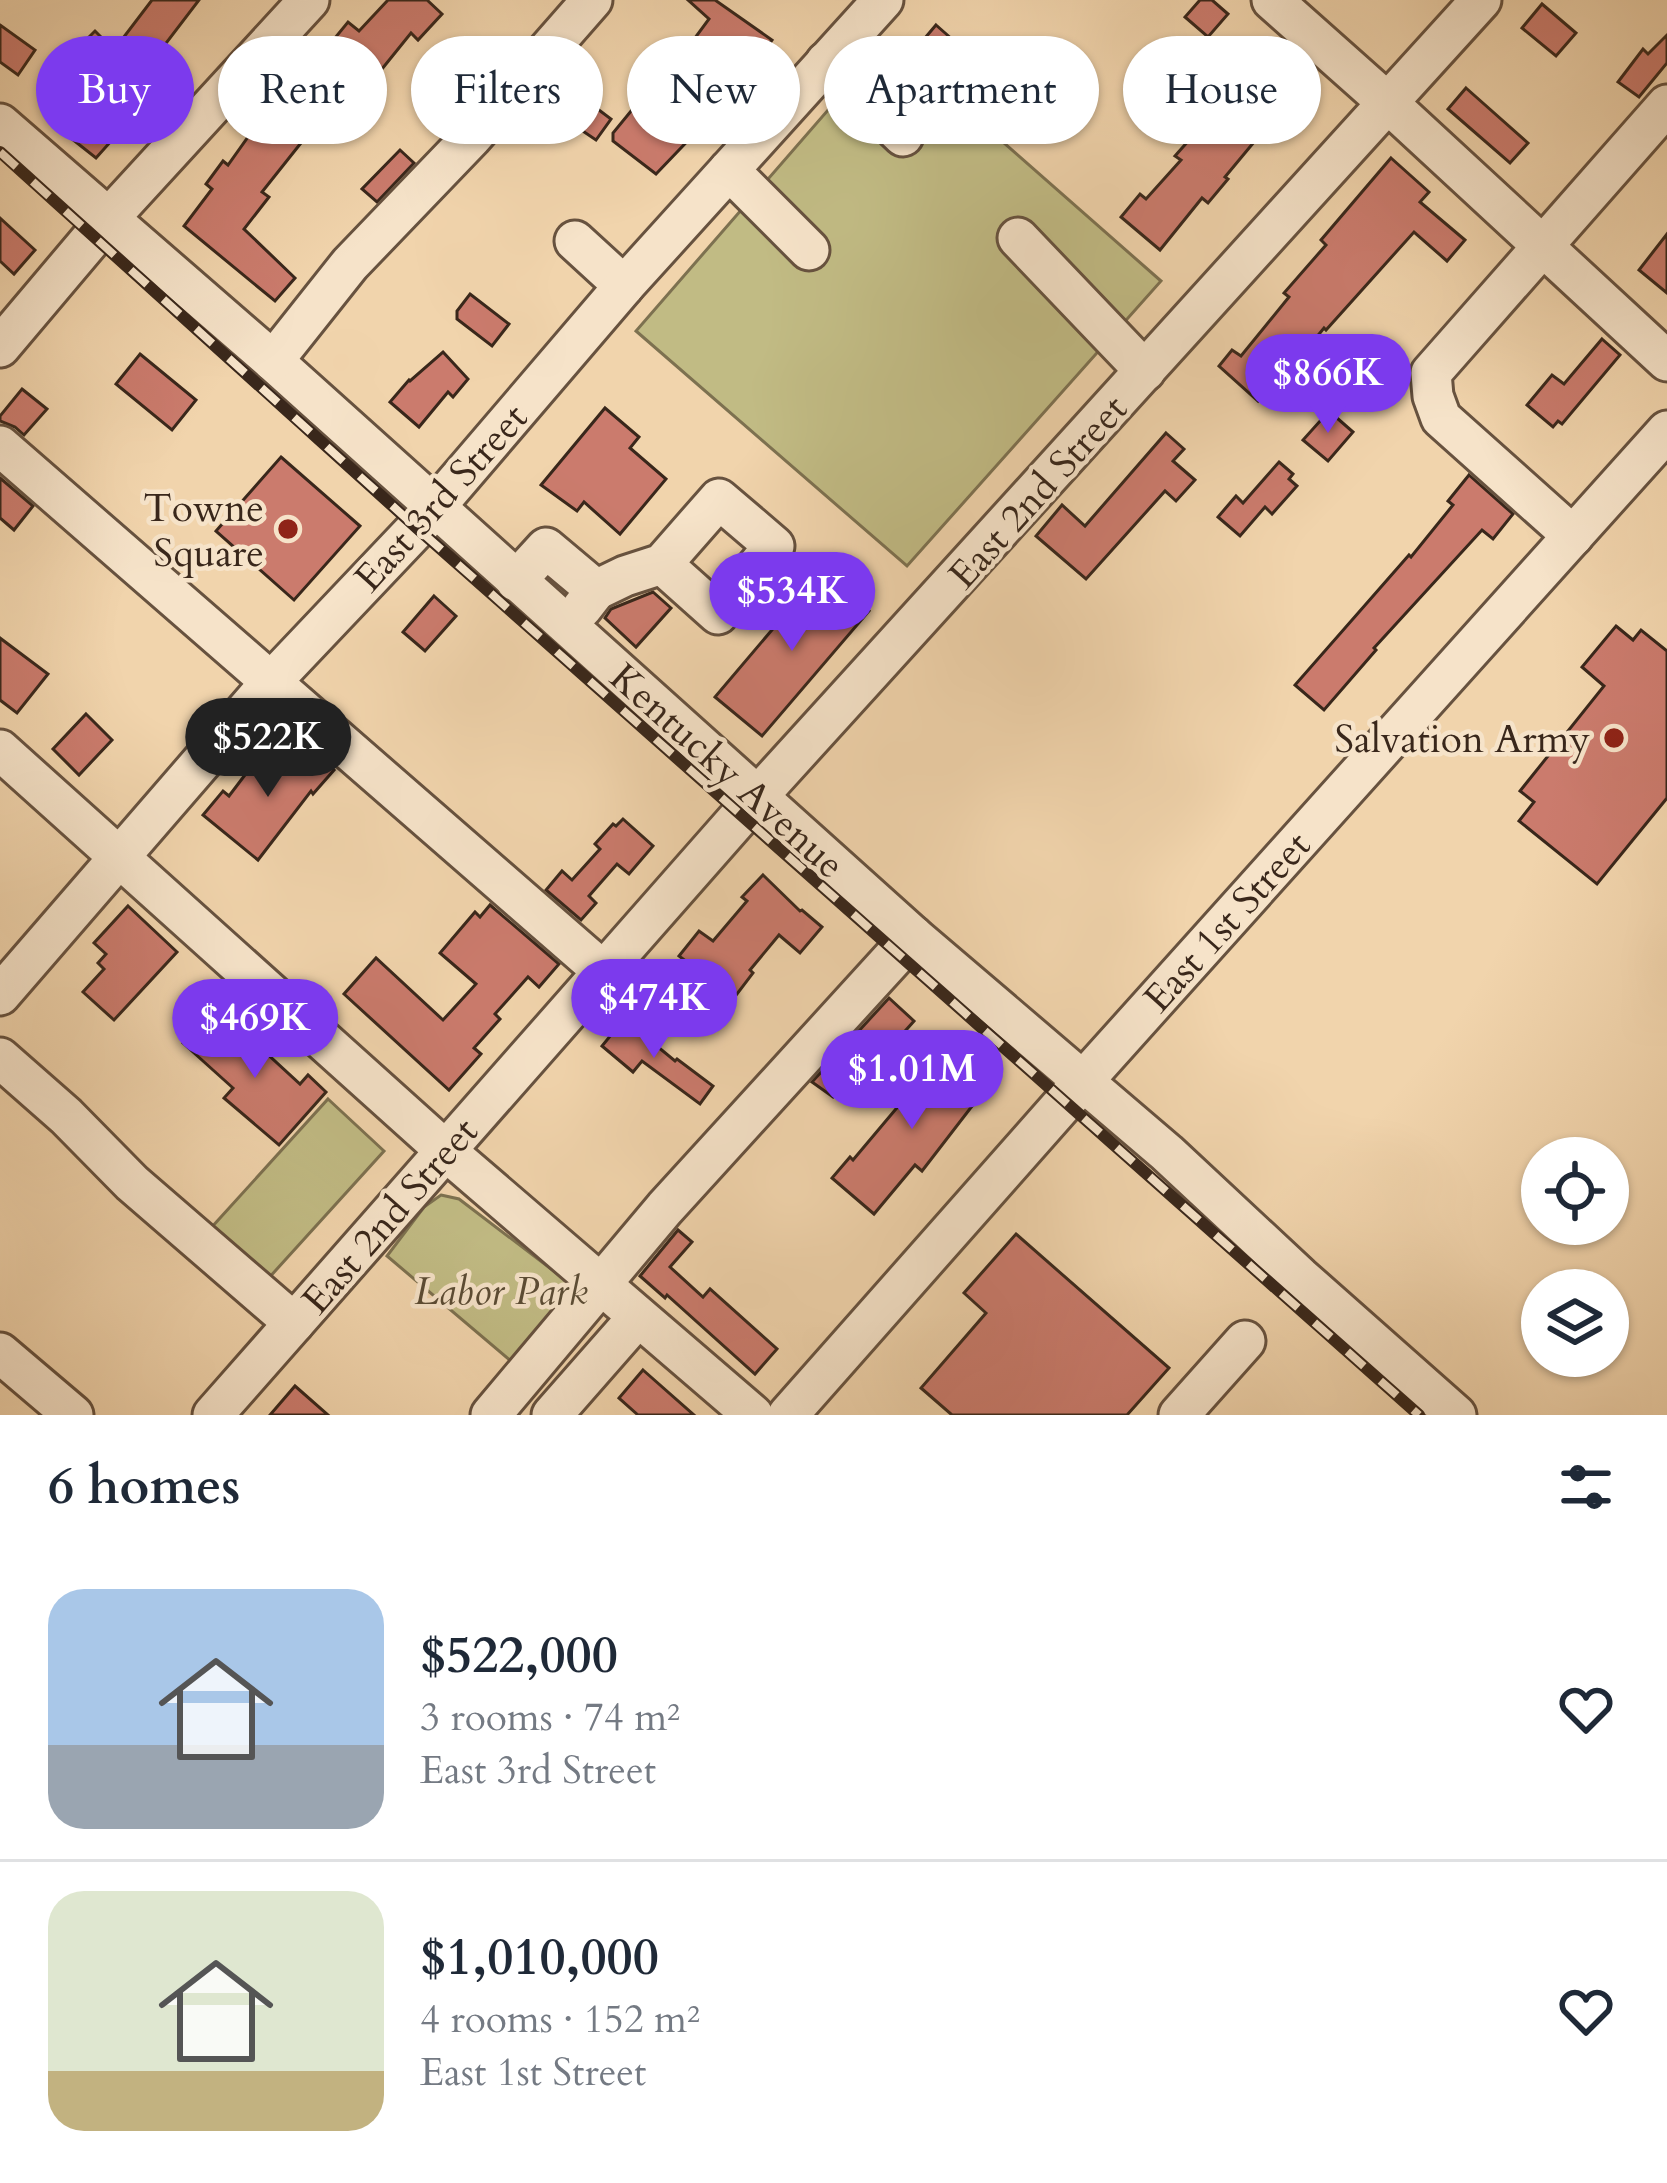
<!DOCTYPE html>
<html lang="en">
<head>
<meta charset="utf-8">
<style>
  :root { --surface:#fff; --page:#f2f2f3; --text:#1f2937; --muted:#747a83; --line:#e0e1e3; --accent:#7c3aed }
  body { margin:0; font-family:Cardo,serif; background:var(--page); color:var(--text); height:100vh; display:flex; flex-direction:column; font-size:45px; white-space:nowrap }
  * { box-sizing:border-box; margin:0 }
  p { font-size:39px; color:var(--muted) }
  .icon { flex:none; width:66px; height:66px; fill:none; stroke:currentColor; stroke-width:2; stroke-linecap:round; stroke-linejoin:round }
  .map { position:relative; height:1415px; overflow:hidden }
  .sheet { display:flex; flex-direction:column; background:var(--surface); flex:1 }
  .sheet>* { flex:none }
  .hud { position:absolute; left:36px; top:36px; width:1596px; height:108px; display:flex; gap:24px }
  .buttons { position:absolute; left:1521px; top:1137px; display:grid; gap:24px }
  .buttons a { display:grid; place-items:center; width:108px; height:108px; border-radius:50%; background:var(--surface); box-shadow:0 3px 9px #0004; font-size:60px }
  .price { position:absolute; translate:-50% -102px; padding:0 27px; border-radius:42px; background:var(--accent); color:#fff; font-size:39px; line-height:78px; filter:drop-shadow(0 3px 6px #0008) }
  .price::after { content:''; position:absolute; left:50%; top:72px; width:36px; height:27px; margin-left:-18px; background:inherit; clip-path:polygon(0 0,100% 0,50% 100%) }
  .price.selected { background:#222; color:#fff }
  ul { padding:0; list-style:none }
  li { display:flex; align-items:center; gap:36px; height:300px; padding:0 48px }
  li+li { border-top:3px solid var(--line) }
  li span { display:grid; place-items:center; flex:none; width:336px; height:240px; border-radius:36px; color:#555 }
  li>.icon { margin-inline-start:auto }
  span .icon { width:144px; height:144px; fill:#fffc; stroke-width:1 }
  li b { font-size:51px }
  h2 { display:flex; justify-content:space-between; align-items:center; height:144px; padding:0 48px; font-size:51px }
  .tag { padding:0 42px; border-radius:54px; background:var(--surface); box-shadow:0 3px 9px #0004; font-size:42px; line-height:108px }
  .tag.selected { background:var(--accent); color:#fff }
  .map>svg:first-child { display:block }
  .green { fill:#c1bb84; stroke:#7d7150; stroke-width:3 }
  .building { fill:#cb7b6d; stroke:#39271b; stroke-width:3 }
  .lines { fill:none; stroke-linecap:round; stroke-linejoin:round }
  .minor-casing { stroke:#67523f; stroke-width:45 }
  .minor { stroke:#f6e3c9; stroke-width:39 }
  .rail-casing { stroke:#39271b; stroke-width:12 }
  .rail { stroke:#f6e3c9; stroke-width:8; stroke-dasharray:22; stroke-linecap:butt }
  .poi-dot { fill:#8f2418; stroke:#f6e3c9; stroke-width:4.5 }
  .labels { text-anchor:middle; stroke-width:9; stroke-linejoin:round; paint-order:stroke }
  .street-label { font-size:39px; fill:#39271b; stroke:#f6e3c9 }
  .poi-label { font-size:39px; fill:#39271b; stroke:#f6e3c9; text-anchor:end }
  .park-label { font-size:39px; font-style:italic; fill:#5b4c35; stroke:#f6e3c9 }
</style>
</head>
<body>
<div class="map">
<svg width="1667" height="1415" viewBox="0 0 1667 1415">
  <rect width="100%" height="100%" fill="#f1d4ac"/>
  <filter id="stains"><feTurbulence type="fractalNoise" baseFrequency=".00167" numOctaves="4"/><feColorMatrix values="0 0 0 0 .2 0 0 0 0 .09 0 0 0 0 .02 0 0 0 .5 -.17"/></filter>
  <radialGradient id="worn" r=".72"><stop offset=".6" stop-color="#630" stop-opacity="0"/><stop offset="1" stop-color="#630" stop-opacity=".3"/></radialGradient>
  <g class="green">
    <path d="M 888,41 L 1161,281 L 907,566 L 636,331 Z"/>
    <path d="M 328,1099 L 384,1151 L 257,1291 L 201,1239 Z"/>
    <path d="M 441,1195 L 459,1199 L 584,1294 L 518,1367 L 387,1256 L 424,1207 Z"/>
  </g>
  <g class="building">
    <path d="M 152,0 L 199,0 L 131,89 L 146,102 L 96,158 L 67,135 L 108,87 L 74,52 L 95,31 L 114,50 Z"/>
    <path d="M 388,0 L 427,0 L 442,14 L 418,40 L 411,33 L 369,85 L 355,73 L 317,116 L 320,119 L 262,192 L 269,197 L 244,229 L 295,278 L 275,301 L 184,226 L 212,189 L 206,184 L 223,161 L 228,165 L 253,130 L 315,58 L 317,60 L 348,22 L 359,31 Z"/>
    <path d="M 688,0 L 715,0 L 772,40 L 754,65 L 749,61 L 722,105 L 656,174 L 613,141 L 613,133 L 663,72 L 667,76 L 709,19 Z"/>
    <path d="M 1200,0 L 1212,0 L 1228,14 L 1208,37 L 1185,17 Z"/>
    <path d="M 1542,4 L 1576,33 L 1556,56 L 1522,28 Z"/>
    <path d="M 0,25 L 35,50 L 18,75 L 0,62 Z"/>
    <path d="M 936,25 L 970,55 L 952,74 L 919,45 Z"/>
    <path d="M 1667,35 L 1667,63 L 1639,97 L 1618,82 L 1643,49 L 1648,54 Z"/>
    <path d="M 1256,41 L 1303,83 L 1225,177 L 1228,179 L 1208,203 L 1202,198 L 1160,250 L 1121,217 L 1140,194 L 1146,199 L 1181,160 L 1175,156 L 1243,79 L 1232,69 Z"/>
    <path d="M 1466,88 L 1528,143 L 1510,163 L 1448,109 Z"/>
    <path d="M 587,101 L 611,119 L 596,140 L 568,121 Z"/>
    <path d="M 400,150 L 414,163 L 377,202 L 362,189 Z"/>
    <path d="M 1391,158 L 1429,192 L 1420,202 L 1465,240 L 1447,261 L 1414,232 L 1326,330 L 1324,328 L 1288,372 L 1283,368 L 1258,401 L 1219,366 L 1232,350 L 1241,356 L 1289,297 L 1284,293 L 1326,245 L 1321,240 Z"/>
    <path d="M 0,218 L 35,250 L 14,274 L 0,261 Z"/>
    <path d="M 1667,234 L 1667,293 L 1639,270 Z"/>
    <path d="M 470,294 L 509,324 L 492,346 L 457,319 L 457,311 Z"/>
    <path d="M 1602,339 L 1620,355 L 1562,424 L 1558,421 L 1553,427 L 1527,405 L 1552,375 L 1564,384 Z"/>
    <path d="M 443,352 L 468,379 L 453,397 L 448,392 L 419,427 L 390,402 L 409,380 L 410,381 Z"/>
    <path d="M 140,354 L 196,400 L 172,430 L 116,384 Z"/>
    <path d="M 22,389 L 47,409 L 24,435 L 15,427 L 0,421 L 0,416 Z"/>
    <path d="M 605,408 L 639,437 L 630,448 L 666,479 L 620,534 L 584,502 L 577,511 L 541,485 Z"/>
    <path d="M 1329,411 L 1353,432 L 1328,461 L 1303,440 Z"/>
    <path d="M 1166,433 L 1184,449 L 1173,461 L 1195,480 L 1176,501 L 1165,491 L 1086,579 L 1036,536 L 1062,505 L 1085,526 Z"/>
    <path d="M 281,457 L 360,526 L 294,600 L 216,531 Z"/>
    <path d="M 1279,462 L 1293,474 L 1289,479 L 1297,486 L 1272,514 L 1265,507 L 1240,536 L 1218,517 L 1236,496 L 1243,503 Z"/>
    <path d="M 1469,475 L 1513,514 L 1493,539 L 1482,530 L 1374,648 L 1376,650 L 1324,710 L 1295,685 L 1409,555 L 1411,557 L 1453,505 L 1448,501 Z"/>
    <path d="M 0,478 L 33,506 L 14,530 L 0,518 Z"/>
    <path d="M 822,571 L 869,611 L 762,736 L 715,697 Z"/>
    <path d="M 653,592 L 671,608 L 636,647 L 605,618 L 611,609 Z"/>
    <path d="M 434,596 L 456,616 L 425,651 L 403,632 Z"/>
    <path d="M 1616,626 L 1633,640 L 1641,630 L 1667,651 L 1667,798 L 1597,884 L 1519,821 L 1534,802 L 1520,791 L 1604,686 L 1582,667 Z"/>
    <path d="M 0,638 L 48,674 L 17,713 L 0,700 Z"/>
    <path d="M 86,714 L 112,740 L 79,775 L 53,749 Z"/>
    <path d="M 302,741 L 334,770 L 313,794 L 311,791 L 258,860 L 203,815 L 223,791 L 229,796 L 254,763 L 271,776 Z"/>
    <path d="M 623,819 L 653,846 L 629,874 L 617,864 L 589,896 L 596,903 L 581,920 L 546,890 L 562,871 L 572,880 L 600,849 L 595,844 L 613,824 L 616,826 Z"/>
    <path d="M 763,875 L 800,911 L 802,910 L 822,927 L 800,953 L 779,935 L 750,970 L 753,973 L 734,998 L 679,956 L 699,931 L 713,941 L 747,901 L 742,897 Z"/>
    <path d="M 490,905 L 559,964 L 539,987 L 528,977 L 495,1014 L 500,1019 L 474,1048 L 481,1054 L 449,1090 L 344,994 L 376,958 L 443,1020 L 476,984 L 440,953 L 475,912 L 480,917 Z"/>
    <path d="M 128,906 L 177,952 L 114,1020 L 83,992 L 104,969 L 98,963 L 106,954 L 94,943 Z"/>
    <path d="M 889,998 L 914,1021 L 881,1058 L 870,1048 L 833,1097 L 812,1082 Z"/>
    <path d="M 209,1014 L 259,1059 L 265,1052 L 300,1084 L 308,1075 L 326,1092 L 279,1145 L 224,1098 L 233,1088 L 183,1043 Z"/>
    <path d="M 624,1019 L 675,1061 L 677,1059 L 713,1086 L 700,1104 L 642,1061 L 633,1072 L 602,1046 Z"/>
    <path d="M 949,1045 L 970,1060 L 962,1070 L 986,1088 L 922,1171 L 915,1165 L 874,1214 L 832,1178 L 850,1157 L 853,1160 L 906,1097 L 908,1099 Z"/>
    <path d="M 678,1230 L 692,1242 L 670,1267 L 703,1297 L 710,1289 L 777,1349 L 755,1374 L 667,1295 L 665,1298 L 640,1276 Z"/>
    <path d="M 1016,1234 L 1169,1368 L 1127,1415 L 952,1415 L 921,1388 L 986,1313 L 964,1293 Z"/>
    <path d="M 643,1370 L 694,1415 L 638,1415 L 619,1398 Z"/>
    <path d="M 295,1386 L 328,1415 L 270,1415 Z"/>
  </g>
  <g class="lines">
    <g class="minor-casing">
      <g id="minor">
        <path d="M 1272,0 L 1389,104 L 1667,361"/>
        <path d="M 826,62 L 903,136"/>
        <path d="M 0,124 L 273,361 L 913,936 L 1167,1153 L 1300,1277 L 1456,1415"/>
        <path d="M 729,170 L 809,250"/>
        <path d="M 1018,238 L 1145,371"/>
        <path d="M 575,241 L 624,286"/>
        <path d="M 0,347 L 108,219 L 309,0"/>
        <path d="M 273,361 L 350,264 L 472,137 L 592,0"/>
        <path d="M 0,446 L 604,972"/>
        <path d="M 1573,536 L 1441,418 L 1433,396 L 1431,373 L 1667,105"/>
        <path d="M 516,581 L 546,548 L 596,590 L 582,608"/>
        <path d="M 596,590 L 625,576 L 662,564 L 718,614 L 774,546 L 719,499 L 662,564"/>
        <path d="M 0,750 L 446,1151 L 753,1415"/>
        <path d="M 0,995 L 270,683 L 417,528 L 624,286 L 883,0"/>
        <path d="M 0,1058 L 66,1116 L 132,1183 L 294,1323"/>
        <path d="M 0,1353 L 73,1415"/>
        <path d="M 213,1415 L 757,797 L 1481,0"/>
        <path d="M 491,1415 L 665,1208 L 913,936"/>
        <path d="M 552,1415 L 638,1317"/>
        <path d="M 788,1415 L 1084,1080 L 1667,431"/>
        <path d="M 1179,1415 L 1245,1341"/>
      </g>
    </g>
    <use href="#minor" class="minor"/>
    <g class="rail-casing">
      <path id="rail" d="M 0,152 L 417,528 L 1419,1415"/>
    </g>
    <use href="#rail" class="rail"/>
  </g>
  <g class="poi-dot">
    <circle cx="288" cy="529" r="12"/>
    <circle cx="1614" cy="738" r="12"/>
  </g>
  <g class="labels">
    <g class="street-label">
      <text transform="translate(1037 491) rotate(-48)" y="14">East 2nd Street</text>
      <text transform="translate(440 497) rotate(-48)" y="14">East 3rd Street</text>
      <text transform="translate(728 770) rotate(42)" y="14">Kentucky Avenue</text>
      <text transform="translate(1226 921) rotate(-48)" y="14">East 1st Street</text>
      <text transform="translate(389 1215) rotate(-49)" y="14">East 2nd Street</text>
    </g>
    <g class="poi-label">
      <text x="264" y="521">Towne<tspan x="264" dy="45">Square</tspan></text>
      <text x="1590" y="752">Salvation Army</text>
    </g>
    <g class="park-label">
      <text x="501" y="1304">Labor Park</text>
    </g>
  </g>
  <rect width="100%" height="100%" filter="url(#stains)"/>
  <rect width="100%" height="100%" fill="url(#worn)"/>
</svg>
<div class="buttons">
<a><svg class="icon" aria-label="locate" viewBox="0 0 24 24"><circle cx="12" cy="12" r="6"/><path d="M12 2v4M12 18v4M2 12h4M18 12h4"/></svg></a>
<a><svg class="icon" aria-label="layers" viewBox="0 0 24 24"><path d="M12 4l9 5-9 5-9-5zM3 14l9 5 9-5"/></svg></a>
</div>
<b class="price" style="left:1328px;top:436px">$866K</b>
<b class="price" style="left:792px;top:654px">$534K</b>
<b class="price selected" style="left:268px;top:800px">$522K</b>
<b class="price" style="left:654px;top:1061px">$474K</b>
<b class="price" style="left:255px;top:1081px">$469K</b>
<b class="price" style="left:912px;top:1132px">$1.01M</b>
<div class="hud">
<a class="tag selected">Buy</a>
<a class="tag">Rent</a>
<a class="tag">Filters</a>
<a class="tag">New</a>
<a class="tag">Apartment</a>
<a class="tag">House</a>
</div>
</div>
<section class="sheet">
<h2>6 homes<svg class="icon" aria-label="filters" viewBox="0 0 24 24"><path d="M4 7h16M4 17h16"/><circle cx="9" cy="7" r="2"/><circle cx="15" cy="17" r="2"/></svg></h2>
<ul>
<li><span style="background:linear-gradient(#a9c7e8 65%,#9aa5b1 0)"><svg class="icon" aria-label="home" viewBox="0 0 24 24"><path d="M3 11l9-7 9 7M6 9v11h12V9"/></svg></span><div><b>$522,000</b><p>3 rooms · 74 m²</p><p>East 3rd Street</p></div><svg class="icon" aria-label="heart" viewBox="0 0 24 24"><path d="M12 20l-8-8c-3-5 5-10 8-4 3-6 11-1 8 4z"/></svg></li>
<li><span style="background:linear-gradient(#dfe7d0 75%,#c2b280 0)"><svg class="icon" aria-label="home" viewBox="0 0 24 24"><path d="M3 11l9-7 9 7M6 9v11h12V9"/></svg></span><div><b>$1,010,000</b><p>4 rooms · 152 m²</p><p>East 1st Street</p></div><svg class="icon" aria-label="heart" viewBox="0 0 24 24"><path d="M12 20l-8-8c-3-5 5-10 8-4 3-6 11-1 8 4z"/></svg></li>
</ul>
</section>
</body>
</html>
